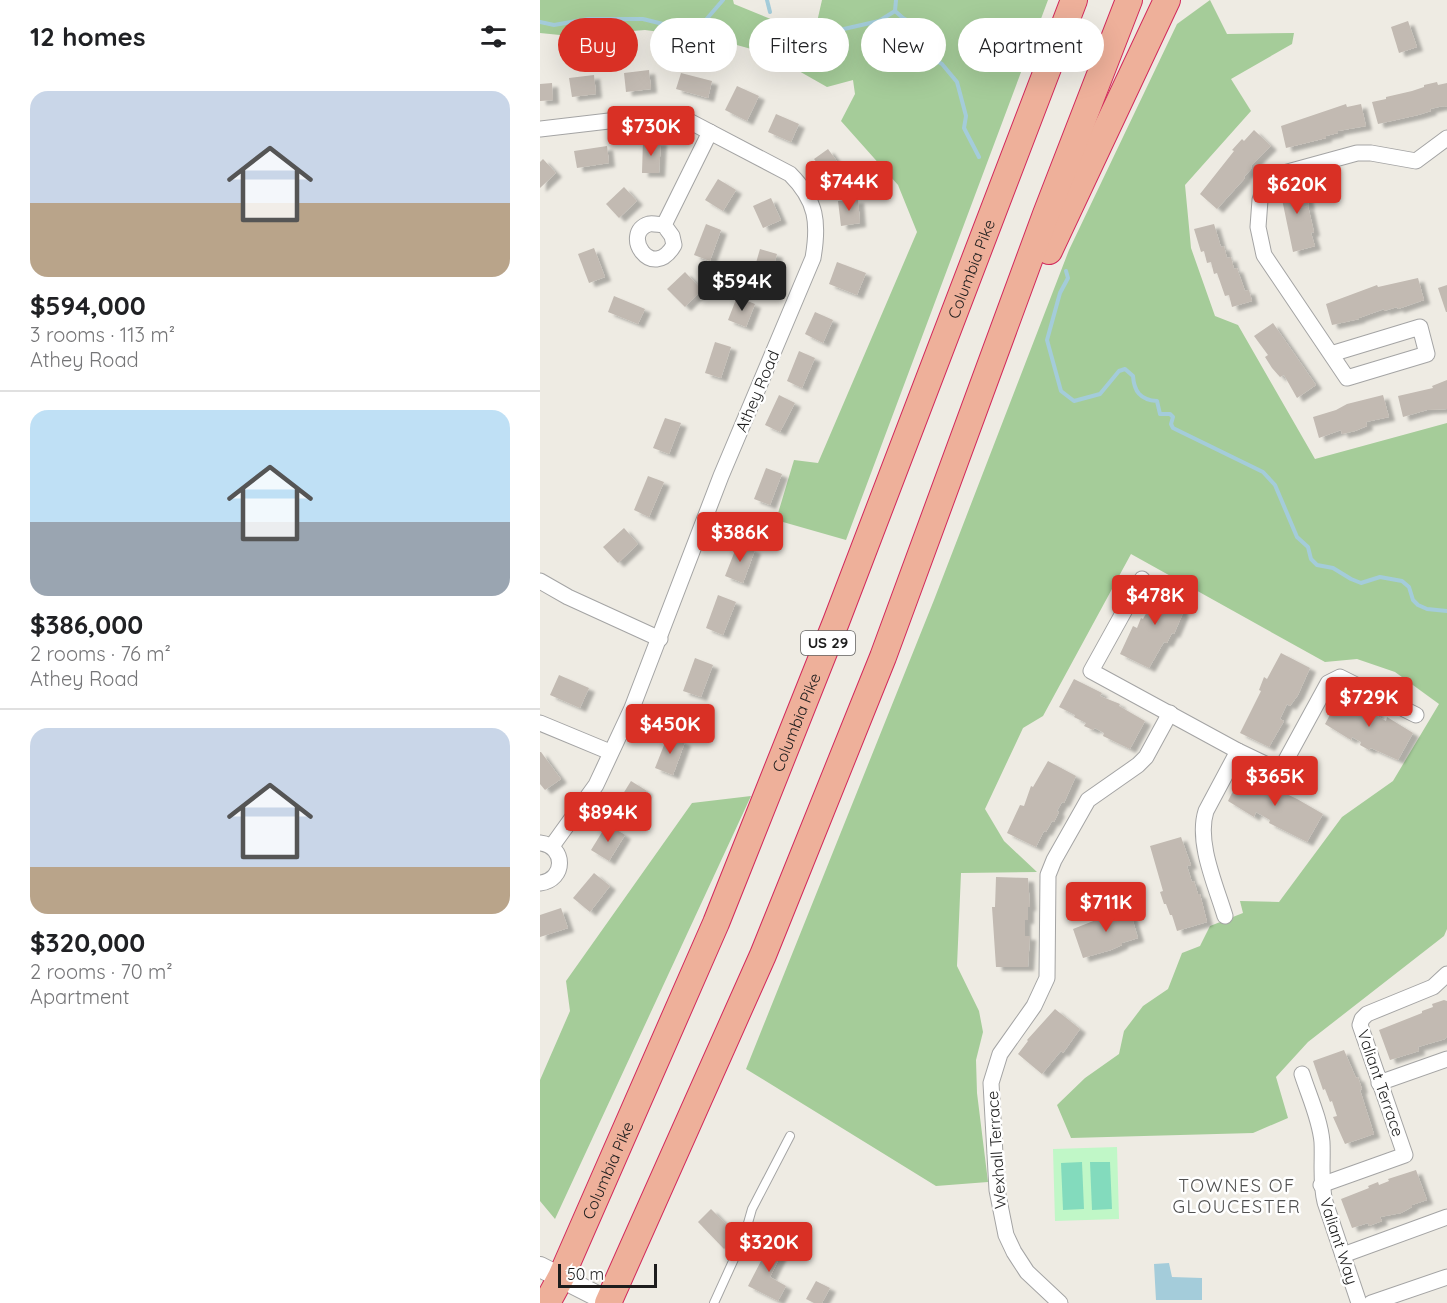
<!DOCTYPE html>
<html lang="en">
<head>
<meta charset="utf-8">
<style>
  :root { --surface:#fff; --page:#f2f2f2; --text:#202124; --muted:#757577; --line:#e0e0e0; --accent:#d93025 }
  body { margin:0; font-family:Quicksand,sans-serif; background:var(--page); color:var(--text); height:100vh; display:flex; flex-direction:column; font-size:22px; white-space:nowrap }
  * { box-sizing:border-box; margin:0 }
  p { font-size:20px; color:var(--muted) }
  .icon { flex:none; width:33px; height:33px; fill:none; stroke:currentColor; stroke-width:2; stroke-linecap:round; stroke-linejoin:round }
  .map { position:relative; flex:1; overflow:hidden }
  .drawer { display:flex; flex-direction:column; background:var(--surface); width:540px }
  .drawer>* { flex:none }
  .guide { position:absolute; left:18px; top:18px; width:570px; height:54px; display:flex; gap:12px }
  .scale { position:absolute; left:18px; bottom:15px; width:99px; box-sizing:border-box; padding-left:6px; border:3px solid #1d1d1d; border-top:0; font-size:16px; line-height:21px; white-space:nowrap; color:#1d1d1d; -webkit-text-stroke:4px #fff; paint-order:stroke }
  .price { position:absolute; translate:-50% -51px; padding:0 14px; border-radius:6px; background:var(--accent); color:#fff; font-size:20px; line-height:39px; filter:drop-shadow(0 2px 3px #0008) }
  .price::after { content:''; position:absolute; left:50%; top:36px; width:18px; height:14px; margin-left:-9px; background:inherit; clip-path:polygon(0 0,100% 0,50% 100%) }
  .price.current { background:#222; color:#fff }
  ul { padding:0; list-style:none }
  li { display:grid; align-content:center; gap:12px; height:318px; padding:0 30px }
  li+li { border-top:2px solid var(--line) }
  li span { display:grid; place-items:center; height:186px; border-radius:18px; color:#555 }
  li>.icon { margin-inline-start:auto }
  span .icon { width:108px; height:108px; fill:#fffc; stroke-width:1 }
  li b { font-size:26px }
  h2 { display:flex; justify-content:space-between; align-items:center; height:72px; padding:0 30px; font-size:26px }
  .chip { padding:0 21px; border-radius:27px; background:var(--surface); box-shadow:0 6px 24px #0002; font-size:21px; line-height:54px }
  .chip.current { background:var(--accent); color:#fff }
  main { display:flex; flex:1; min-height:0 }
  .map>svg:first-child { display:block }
  .forest { fill:#a5cc99 }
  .park { fill:#c0f7c7 }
  .pitch { fill:#83dbbd }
  .water { fill:#a4ccda }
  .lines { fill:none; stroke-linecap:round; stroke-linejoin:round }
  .stream { stroke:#a4ccda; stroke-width:4 }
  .building { fill:#c2bab2; filter:url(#shadow) }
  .service-casing { stroke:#a4a4a4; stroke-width:10 }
  .minor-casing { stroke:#a4a4a4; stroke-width:17 }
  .tertiary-casing { stroke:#a4a4a4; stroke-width:22 }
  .trunk-casing { stroke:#d2295b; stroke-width:28 }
  .service { stroke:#fff; stroke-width:8 }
  .minor { stroke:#fff; stroke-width:15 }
  .tertiary { stroke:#fff; stroke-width:20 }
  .trunk { stroke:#eeb09a; stroke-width:26 }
  .labels { text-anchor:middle; stroke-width:5; stroke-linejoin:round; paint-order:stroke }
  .shield { fill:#fff; stroke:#616161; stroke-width:1.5 }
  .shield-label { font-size:15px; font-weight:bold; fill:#1d1d1d }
  .street-label { font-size:16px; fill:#1d1d1d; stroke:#fff }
  .neighbourhood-label { font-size:18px; letter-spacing:1.5px; fill:#505050; stroke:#fff }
</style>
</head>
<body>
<main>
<section class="drawer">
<h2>12 homes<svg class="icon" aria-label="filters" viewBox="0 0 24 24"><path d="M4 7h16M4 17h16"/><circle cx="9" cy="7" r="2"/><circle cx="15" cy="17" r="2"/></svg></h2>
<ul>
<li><span style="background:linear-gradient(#c9d6e8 60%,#b9a48a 0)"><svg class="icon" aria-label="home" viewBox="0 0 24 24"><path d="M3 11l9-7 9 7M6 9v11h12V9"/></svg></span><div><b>$594,000</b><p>3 rooms · 113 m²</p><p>Athey Road</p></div></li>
<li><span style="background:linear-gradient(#bfe0f5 60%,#9aa5b1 0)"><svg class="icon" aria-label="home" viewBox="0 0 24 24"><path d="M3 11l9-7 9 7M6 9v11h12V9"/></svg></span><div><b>$386,000</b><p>2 rooms · 76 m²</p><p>Athey Road</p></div></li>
<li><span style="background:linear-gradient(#c9d6e8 75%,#b9a48a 0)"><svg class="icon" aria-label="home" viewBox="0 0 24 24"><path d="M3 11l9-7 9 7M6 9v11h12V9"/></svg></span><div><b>$320,000</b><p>2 rooms · 70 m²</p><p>Apartment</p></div></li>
</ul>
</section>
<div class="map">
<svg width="907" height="1303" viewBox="0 0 907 1303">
  <defs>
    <filter id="shadow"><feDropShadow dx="6" dy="4" stdDeviation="1.5" flood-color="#0004"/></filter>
  </defs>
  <rect width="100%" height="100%" fill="#eeebe3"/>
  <g class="forest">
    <path d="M 0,0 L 193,0 L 194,4 L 238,22 L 236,40 L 261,49 L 277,22 L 282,0 L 508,0 L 306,540 L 236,520 L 254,460 L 278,463 L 377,232 L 358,185 L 301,121 L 315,94 L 313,80 L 287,87 L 229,54 L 175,39 L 105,30 L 30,36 L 0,33 Z"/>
    <path d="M 670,0 L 687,34 L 754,33 L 752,44 L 691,79 L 711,111 L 645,185 L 651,248 L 675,316 L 698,325 L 775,459 L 907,423 L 907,929 L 904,936 L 768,1042 L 736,1077 L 748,1118 L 713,1133 L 531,1138 L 517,1105 L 545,1078 L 579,1054 L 584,1031 L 603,1006 L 628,989 L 642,953 L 660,946 L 670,926 L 703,913 L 700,901 L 739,902 L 802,817 L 853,781 L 899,704 L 855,672 L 817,659 L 785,662 L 591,554 L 503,716 L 483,728 L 445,809 L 464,841 L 497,872 L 421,873 L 417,966 L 439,1011 L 443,1032 L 436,1060 L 437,1093 L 448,1182 L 396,1186 L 206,1069 L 394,600 L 529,250 L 637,24 Z"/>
    <path d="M 211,796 L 15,1219 L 0,1201 L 0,1080 L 30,1011 L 26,981 L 152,803 Z"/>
  </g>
  <path class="park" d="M 577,1147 L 579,1219 L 515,1221 L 513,1149 Z"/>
  <g class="pitch">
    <path d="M 542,1162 L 544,1209 L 523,1210 L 521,1163 Z"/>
    <path d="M 550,1162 L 570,1162 L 572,1209 L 552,1210 Z"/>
  </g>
  <path class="water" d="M 629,1263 L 632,1277 L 662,1278 L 662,1300 L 616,1300 L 614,1264 Z"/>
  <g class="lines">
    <g class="stream">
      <path d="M 227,0 L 230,12"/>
      <path d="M 356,0 L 355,11 L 363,18 L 378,26 L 375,36 L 364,41 L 361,46 L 364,51 L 381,47 L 387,49 L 390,57 L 402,64 L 417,82 L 426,116 L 424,128 L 439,157"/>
      <path d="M 0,22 L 14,25 L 48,19 L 103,19 L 135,27 L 164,22 L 183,0"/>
      <path d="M 295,31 L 339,21 L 355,11"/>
      <path d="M 526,271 L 528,278 L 520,293 L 507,340 L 521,391 L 534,401 L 560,394 L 579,371 L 585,369 L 593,376 C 594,391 600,400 617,401 L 620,414 L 630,414 L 633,417 L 631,424 L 633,428 L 723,472 L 735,485 L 757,537 L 768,547 L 771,559 L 777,565 L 793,568 L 811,579 L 821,583 L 840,577 L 862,581 L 869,587 L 873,600 L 878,605 L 887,609 L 907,611"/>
    </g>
  </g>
  <g class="building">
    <path d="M 868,21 L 877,47 L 859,53 L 851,27 Z"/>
    <path d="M 109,70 L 111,89 L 86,92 L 84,73 Z"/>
    <path d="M 141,73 L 172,81 L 168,98 L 136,89 Z"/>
    <path d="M 54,75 L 56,94 L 32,97 L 29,78 Z"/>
    <path d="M 897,82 L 898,85 L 907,83 L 907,106 L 904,107 L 903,106 L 890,109 L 891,111 L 878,115 L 838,124 L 832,102 L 846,99 L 846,97 L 872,91 L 884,87 L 884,85 Z"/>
    <path d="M 12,83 L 13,100 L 0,101 L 0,84 Z"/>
    <path d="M 197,86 L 219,96 L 207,121 L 185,110 Z"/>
    <path d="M 806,104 L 807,107 L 821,104 L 826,126 L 798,131 L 798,133 L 786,136 L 786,138 L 746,148 L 741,126 Z"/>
    <path d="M 236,114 L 259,124 L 251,142 L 228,132 Z"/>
    <path d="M 714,130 L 731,146 L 711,166 L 712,168 L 704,177 L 705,178 L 677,209 L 660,194 L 694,151 L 692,150 L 702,139 L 704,141 Z"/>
    <path d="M 103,140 L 121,141 L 119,173 L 102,173 Z"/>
    <path d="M 67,146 L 69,163 L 37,168 L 34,151 Z"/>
    <path d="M 288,149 L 307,175 L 294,185 L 274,159 Z"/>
    <path d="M 3,159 L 16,173 L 0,188 L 0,162 Z"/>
    <path d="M 178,179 L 196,190 L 183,211 L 165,200 Z"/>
    <path d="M 762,179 L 769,205 L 757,209 L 768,206 L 774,232 L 771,233 L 775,246 L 753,252 L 739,185 Z"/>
    <path d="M 84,187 L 97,201 L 79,218 L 66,204 Z"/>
    <path d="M 231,198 L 241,220 L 223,228 L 213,206 Z"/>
    <path d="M 318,199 L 320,223 L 301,226 L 298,201 Z"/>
    <path d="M 166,224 L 181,230 L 170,261 L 154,255 Z"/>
    <path d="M 674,224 L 681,247 L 684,246 L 687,258 L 691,257 L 694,269 L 697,268 L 705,291 L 709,290 L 712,301 L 692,307 L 689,295 L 685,296 L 677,273 L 674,274 L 671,262 L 667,263 L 664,251 L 661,252 L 654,229 Z"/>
    <path d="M 54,248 L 65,277 L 49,283 L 38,254 Z"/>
    <path d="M 220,249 L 237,254 L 228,285 L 211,280 Z"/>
    <path d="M 297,262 L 326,273 L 317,295 L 289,284 Z"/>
    <path d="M 145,272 L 162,290 L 145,307 L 127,289 Z"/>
    <path d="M 878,278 L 884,300 L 858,309 L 857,307 L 844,311 L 844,309 L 819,318 L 819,319 L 792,325 L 786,304 L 837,285 L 838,287 Z"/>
    <path d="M 907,285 L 907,312 L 906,312 L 898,288 Z"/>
    <path d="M 74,296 L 105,309 L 98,324 L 68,312 Z"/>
    <path d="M 197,297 L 215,304 L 206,327 L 188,320 Z"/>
    <path d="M 275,312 L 293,320 L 283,343 L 265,334 Z"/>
    <path d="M 733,323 L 776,385 L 757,398 L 744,375 L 740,377 L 732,368 L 725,357 L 728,355 L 714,336 Z"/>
    <path d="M 175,342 L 191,347 L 181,378 L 165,373 Z"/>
    <path d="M 259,351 L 275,358 L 262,388 L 247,381 Z"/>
    <path d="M 907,380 L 907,409 L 887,410 L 863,417 L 858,396 L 893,388 L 892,386 Z"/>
    <path d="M 239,395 L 255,403 L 240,432 L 225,425 Z"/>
    <path d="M 843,395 L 849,417 L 826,422 L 827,426 L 815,431 L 802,434 L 801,430 L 779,438 L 773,417 L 796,410 L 807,404 Z"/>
    <path d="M 125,418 L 141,423 L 129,454 L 113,448 Z"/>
    <path d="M 226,468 L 242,474 L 230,505 L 214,499 Z"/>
    <path d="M 108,476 L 124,482 L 109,517 L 94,510 Z"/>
    <path d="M 84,528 L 98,544 L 78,563 L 63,547 Z"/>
    <path d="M 198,543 L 215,550 L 203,583 L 185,576 Z"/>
    <path d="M 620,582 L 649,597 L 641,612 L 643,613 L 634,634 L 632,633 L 627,643 L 624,642 L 609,668 L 580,654 L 593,626 L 597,628 L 601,618 L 603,619 L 608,610 L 606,609 Z"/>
    <path d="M 178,595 L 196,602 L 183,635 L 166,628 Z"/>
    <path d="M 741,653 L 770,668 L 758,695 L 750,706 L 747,704 L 740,719 L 744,721 L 729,747 L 700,733 L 721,691 L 719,690 L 724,677 L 727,679 Z"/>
    <path d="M 155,658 L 173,665 L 161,697 L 143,691 Z"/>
    <path d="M 19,675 L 49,688 L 40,708 L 10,695 Z"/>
    <path d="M 534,679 L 562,693 L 560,696 L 580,704 L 579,706 L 605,721 L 590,749 L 563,736 L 564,733 L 555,728 L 553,730 L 544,726 L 546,723 L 534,717 L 535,715 L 519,707 Z"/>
    <path d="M 800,696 L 816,705 L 816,703 L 828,709 L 828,708 L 838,713 L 837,716 L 846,721 L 847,717 L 873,733 L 858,760 L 831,748 L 829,750 L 820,745 L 821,742 L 812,737 L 811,740 L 785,724 Z"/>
    <path d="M 128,735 L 145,742 L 133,775 L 115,768 Z"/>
    <path d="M 0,752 L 1,752 L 21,779 L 5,790 L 0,784 Z"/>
    <path d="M 508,761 L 536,776 L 524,803 L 522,802 L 517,811 L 519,812 L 514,822 L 512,821 L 506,832 L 504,831 L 496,847 L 467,833 L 480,805 L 484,806 L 491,786 L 493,787 Z"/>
    <path d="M 702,773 L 757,799 L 783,814 L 767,842 L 729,823 L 730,820 L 716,812 L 714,817 L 688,801 Z"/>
    <path d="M 91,781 L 107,791 L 89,820 L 73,810 Z"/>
    <path d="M 67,824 L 85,835 L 69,861 L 51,850 Z"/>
    <path d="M 641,837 L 651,865 L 647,866 L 652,882 L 654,881 L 658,894 L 660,894 L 667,922 L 637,931 L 632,915 L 630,915 L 626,904 L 624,904 L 620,892 L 623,891 L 610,846 Z"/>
    <path d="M 54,873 L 70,886 L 50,912 L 33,898 Z"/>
    <path d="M 456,877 L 488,878 L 490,907 L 488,907 L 488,920 L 485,920 L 485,936 L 490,936 L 488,967 L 456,967 L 452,907 L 455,907 Z"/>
    <path d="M 21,908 L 28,928 L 0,937 L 0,915 Z"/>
    <path d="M 589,908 L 598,938 L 582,943 L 582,945 L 571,950 L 543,958 L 533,929 L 561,918 L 560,916 Z"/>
    <path d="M 904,1000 L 907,1001 L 907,1036 L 905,1039 L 878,1047 L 879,1051 L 850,1060 L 839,1030 L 882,1013 L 882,1011 L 893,1007 L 892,1004 Z"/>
    <path d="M 515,1009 L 540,1029 L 523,1053 L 521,1051 L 502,1074 L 478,1054 L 488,1041 L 487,1040 Z"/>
    <path d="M 804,1050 L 816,1078 L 818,1077 L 822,1089 L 820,1090 L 834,1134 L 805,1144 L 793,1117 L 797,1116 L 792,1101 L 790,1102 L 785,1089 L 783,1090 L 773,1061 Z"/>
    <path d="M 876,1170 L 887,1200 L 872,1205 L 872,1207 L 861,1213 L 840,1217 L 842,1221 L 829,1226 L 828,1223 L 812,1228 L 801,1199 L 829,1188 L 828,1186 L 838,1182 L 839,1185 L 849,1181 L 848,1179 Z"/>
    <path d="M 171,1209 L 198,1236 L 184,1249 L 158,1222 Z"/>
    <path d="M 232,1240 L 245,1247 L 230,1277 L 246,1286 L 238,1301 L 208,1286 Z"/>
    <path d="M 276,1281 L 290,1288 L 282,1303 L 274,1303 L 266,1299 Z"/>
  </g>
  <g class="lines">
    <g class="service-casing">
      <path id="service" d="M 174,1303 L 204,1237 L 212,1209 L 250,1136"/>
    </g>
    <g class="minor-casing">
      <g id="minor">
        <path d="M 0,129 L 120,115 L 145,119 L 250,174 C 277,201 279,223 273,258 L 181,476 L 92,708 L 56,785 L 12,846"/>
        <path d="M 124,225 L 132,236 L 134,245 C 112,283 80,233 109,224 C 113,223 120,225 124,225 L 170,132"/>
        <path d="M 791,354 L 880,327 L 887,354 L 807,378 L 724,255 L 718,227 L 720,200 L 724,188 L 733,179 L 744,173 L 817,153 L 831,153 L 876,161 L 907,138"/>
        <path d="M 602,579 L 551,671 L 698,751 L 740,771 L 788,683 L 800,677 L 876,715"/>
        <path d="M 0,581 L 28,597 L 120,639"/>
        <path d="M 0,723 L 70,752"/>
        <path d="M 0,843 C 26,846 26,880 0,883"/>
        <path d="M 685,916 C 676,886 656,842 666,811 L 698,751"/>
        <path d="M 762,1074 C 769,1096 780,1119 782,1142 C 783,1162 780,1182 785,1202 L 819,1303"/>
        <path d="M 839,1083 L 907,1059"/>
        <path d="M 781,1185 L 865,1155 L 820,1025 L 822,1019 L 827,1014 L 893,987 L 907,974"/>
        <path d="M 803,1255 L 907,1217"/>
        <path d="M 520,1303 L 487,1272 L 474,1252 L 466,1235 L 457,1190 L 451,1083 L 460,1054 L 494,1006 L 507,978 L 508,875 L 514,860 L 548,800 L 598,765 L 606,757 L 630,713"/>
        <path d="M 831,1303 L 907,1277"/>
      </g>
    </g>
    <g class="tertiary-casing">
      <path id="tertiary" d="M 0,1267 L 71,1303"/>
    </g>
    <g class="trunk-casing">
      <g id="trunk">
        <path d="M 509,251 L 627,0"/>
        <path id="s1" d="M 7,1303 L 21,1277 L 176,923 L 296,622 L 534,0"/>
        <path d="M 68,1303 L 223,955 L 343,657 L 506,214 L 589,0"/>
      </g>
    </g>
    <use href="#service" class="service"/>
    <use href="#minor" class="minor"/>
    <use href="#tertiary" class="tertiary"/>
    <use href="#trunk" class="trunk"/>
  </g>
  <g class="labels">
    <rect class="shield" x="261" y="631" width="54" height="24" rx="4.5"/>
    <g class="shield-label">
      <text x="288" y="648">US 29</text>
    </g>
    <g class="street-label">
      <text dy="6" stroke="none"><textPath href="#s1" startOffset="1118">Columbia Pike</textPath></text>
      <text transform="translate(217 391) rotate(-67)" y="6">Athey Road</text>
      <text dy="6" stroke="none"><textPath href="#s1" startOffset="632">Columbia Pike</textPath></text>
      <text transform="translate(841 1083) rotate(71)" y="6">Valiant Terrace</text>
      <text transform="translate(456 1150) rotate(-94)" y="6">Wexhall Terrace</text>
      <text dy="6" stroke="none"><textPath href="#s1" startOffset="146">Columbia Pike</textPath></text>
      <text transform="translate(799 1241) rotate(72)" y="6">Valiant Way</text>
    </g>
    <g class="neighbourhood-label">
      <text x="697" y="1192">TOWNES OF<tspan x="697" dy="21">GLOUCESTER</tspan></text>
    </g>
  </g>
</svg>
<div class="scale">50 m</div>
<b class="price" style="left:111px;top:157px">$730K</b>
<b class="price" style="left:309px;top:212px">$744K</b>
<b class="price" style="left:757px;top:215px">$620K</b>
<b class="price current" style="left:202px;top:312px">$594K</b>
<b class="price" style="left:200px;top:563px">$386K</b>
<b class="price" style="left:615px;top:626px">$478K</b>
<b class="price" style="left:829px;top:728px">$729K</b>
<b class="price" style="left:130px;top:755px">$450K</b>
<b class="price" style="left:735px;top:807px">$365K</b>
<b class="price" style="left:68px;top:843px">$894K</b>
<b class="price" style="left:566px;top:933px">$711K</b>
<b class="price" style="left:229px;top:1273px">$320K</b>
<div class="guide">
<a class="chip current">Buy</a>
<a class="chip">Rent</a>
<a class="chip">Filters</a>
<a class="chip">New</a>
<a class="chip">Apartment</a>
</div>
</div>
</main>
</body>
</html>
